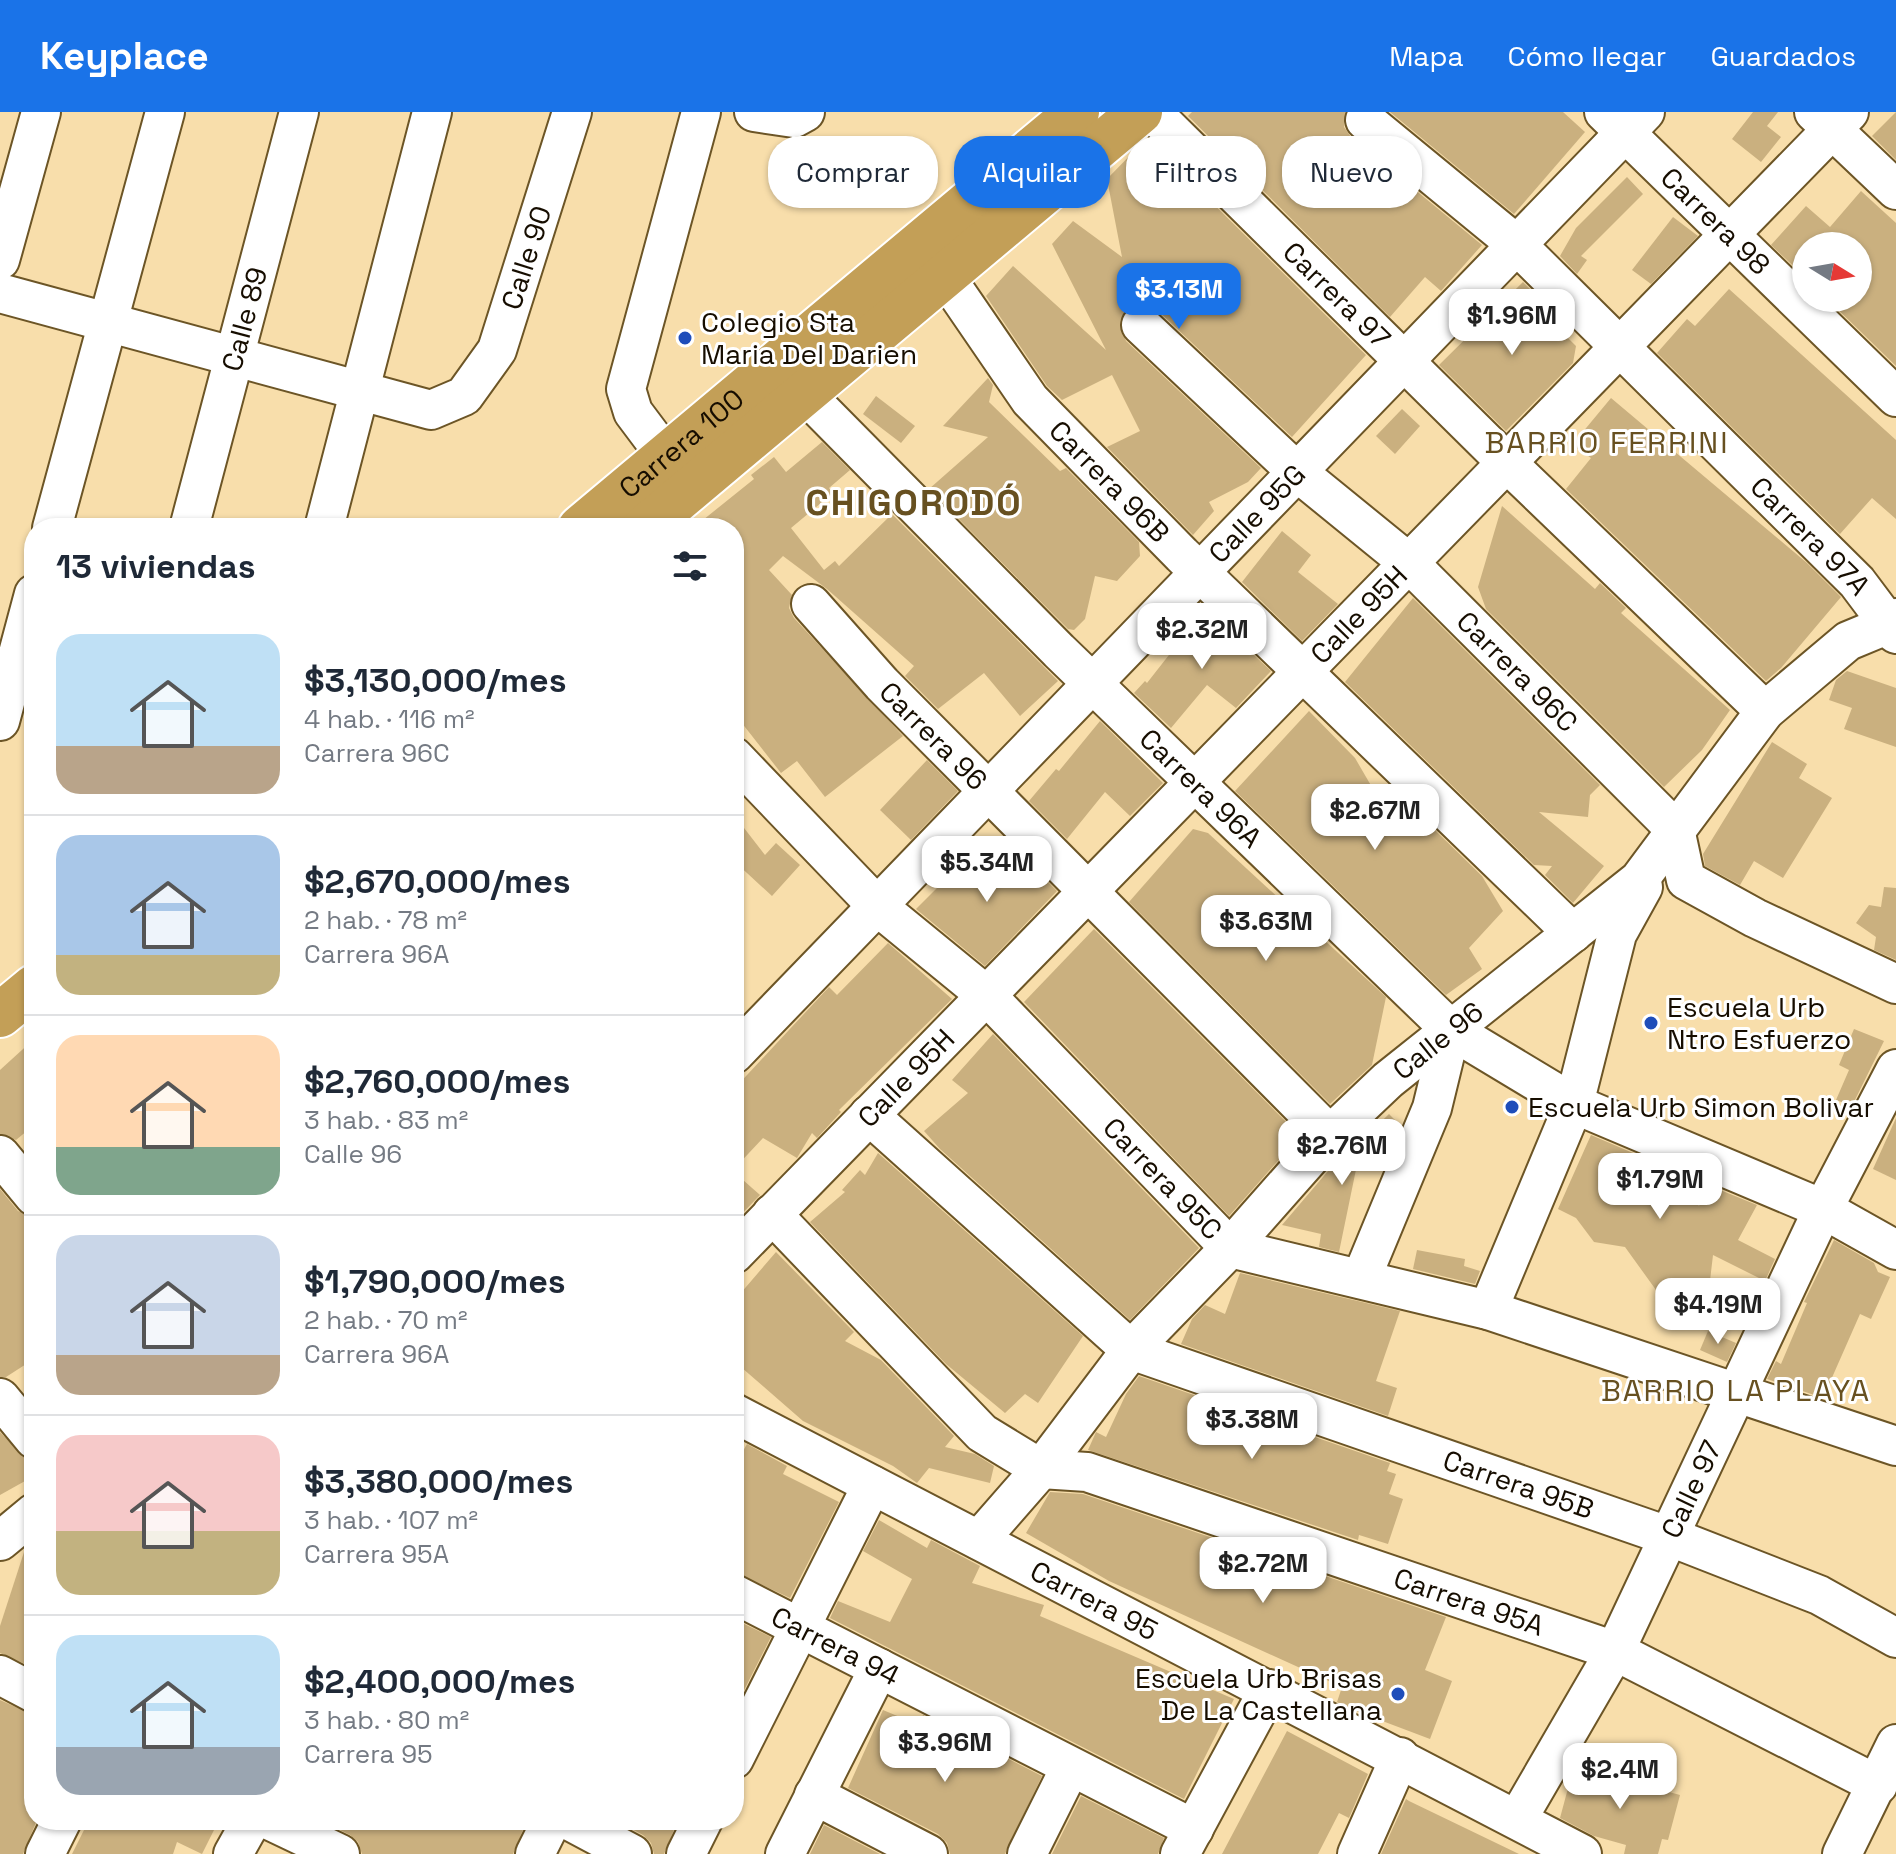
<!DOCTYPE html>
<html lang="es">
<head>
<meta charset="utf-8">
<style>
  :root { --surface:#fff; --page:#f2f2f3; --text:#1f2937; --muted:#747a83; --line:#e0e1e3; --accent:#1a73e8 }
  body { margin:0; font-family:"Space Grotesk",sans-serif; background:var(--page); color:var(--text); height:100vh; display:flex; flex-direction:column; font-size:30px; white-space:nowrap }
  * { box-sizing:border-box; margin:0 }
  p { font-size:26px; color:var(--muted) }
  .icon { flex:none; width:44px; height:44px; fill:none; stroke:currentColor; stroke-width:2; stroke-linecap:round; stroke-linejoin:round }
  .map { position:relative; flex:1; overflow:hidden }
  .details { position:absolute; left:24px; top:406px; width:720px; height:1312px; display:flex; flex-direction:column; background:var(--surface); border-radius:32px; box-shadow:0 2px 6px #0004 }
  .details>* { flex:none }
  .top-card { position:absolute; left:768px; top:24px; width:760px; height:72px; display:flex; gap:16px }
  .needle { width:52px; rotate:101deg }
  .fabs { position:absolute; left:1792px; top:120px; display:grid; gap:16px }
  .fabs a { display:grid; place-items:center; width:80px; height:80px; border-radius:50%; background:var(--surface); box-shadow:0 2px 6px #0004; font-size:40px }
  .price { position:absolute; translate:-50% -68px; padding:0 18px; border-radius:16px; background:#fff; color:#222; font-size:26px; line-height:52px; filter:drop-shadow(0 2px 4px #0008) }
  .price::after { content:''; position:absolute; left:50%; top:48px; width:24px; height:18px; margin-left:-12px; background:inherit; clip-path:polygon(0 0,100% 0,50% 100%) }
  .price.selected { background:var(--accent); color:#fff }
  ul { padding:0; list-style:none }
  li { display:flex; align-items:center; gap:24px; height:200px; padding:0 32px }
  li+li { border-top:2px solid var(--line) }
  li span { display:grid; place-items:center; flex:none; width:224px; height:160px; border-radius:24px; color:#555 }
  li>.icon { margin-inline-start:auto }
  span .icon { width:96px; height:96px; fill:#fffc; stroke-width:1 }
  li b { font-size:34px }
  h2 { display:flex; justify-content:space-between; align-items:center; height:96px; padding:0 32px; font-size:34px }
  .tag { padding:0 28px; border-radius:32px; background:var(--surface); box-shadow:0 2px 6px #0004; font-size:28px; line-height:72px }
  .tag.selected { background:var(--accent); color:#fff }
  header { display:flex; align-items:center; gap:48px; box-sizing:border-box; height:112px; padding:0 40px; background:var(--accent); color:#fff }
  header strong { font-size:38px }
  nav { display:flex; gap:44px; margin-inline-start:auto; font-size:28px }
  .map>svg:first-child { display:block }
  .building { fill:#cab07f }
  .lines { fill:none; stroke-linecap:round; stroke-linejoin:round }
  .minor-casing { stroke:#6c5526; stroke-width:42 }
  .highway-casing { stroke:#fff; stroke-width:48 }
  .minor { stroke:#fff; stroke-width:38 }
  .highway { stroke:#c39f57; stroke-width:44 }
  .poi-dot { fill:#1e4dba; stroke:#fff; stroke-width:3 }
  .labels { text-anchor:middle; stroke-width:6; stroke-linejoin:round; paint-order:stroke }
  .street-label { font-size:28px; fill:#160d00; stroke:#fff }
  .poi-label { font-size:28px; fill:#160d00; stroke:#fff; text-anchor:start }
  .neighbourhood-label { font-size:30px; letter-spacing:2px; fill:#675020; stroke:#fff }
  .district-label { font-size:36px; font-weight:bold; letter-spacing:2px; fill:#675020; stroke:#fff }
</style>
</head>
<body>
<header>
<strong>Keyplace</strong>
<nav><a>Mapa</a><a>Cómo llegar</a><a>Guardados</a></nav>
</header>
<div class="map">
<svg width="1896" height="1742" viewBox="0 0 1896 1742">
  <rect width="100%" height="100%" fill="#f8deab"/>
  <g class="building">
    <path d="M 1192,0 L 1345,0 L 1344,15 L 1351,25 L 1482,133 L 1441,179 L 1425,165 L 1390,205 L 1188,4 Z"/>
    <path d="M 1390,0 L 1563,0 L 1585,20 L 1514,102 Z"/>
    <path d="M 1753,0 L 1778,0 L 1767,14 L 1781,25 L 1761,50 L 1732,27 Z"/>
    <path d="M 1896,0 L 1896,48 L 1872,24 Z"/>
    <path d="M 1144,29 L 1157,40 L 1159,38 L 1366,243 L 1292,325 L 1156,197 L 1145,192 L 1126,197 L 1120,209 L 1126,229 L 1261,356 L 1248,370 L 1209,390 L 1214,399 L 1193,423 L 1107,335 L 1140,319 L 1112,263 L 1062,288 L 1047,274 L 986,184 L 1013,154 L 1106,238 L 1052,132 L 1073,109 L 1122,145 L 1107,67 Z"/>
    <path d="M 1627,65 L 1643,82 L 1581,144 L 1587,148 L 1577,162 L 1560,144 L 1576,116 Z"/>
    <path d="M 1861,79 L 1896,111 L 1896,254 L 1826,186 L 1858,186 L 1858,134 L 1806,134 L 1806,166 L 1771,133 L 1806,94 L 1830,115 Z"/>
    <path d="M 1673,105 L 1698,124 L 1651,172 L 1632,158 Z"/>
    <path d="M 1523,170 L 1563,210 L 1562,220 L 1576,234 L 1573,251 L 1506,319 L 1439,253 Z"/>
    <path d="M 1729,177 L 1896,328 L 1896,407 L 1872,386 L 1840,422 L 1657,241 L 1687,207 L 1695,214 Z"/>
    <path d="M 988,266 L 993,273 L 989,290 L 1060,359 L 1066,356 L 1139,430 L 1140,444 L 1117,469 L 1095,464 L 1085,507 L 1074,518 L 1068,517 L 929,377 L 988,325 L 943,314 Z"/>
    <path d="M 876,284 L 915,314 L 901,331 L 863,302 Z"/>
    <path d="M 1611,286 L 1807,451 L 1841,485 L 1781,556 L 1766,569 L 1566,377 L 1591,346 L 1572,333 Z"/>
    <path d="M 1402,297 L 1420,314 L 1395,342 L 1376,324 Z"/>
    <path d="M 822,330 L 850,358 L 829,376 L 833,381 L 791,416 L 824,458 L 835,449 L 839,454 L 892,402 L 1058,569 L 1020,604 L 984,561 L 938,597 L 905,564 L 914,554 L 827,477 L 783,444 L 769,458 L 792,483 L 789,496 L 794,506 L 903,624 L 825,685 L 797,649 L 781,661 L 734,601 L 734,416 L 693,416 L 754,367 L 751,363 L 774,345 L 786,360 Z"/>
    <path d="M 1502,394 L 1595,477 L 1600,471 L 1626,496 L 1621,501 L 1730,598 L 1702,638 L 1664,675 L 1486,497 L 1478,475 Z"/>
    <path d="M 1282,419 L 1311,443 L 1298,460 L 1338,492 L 1302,529 L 1242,470 Z"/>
    <path d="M 1413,486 L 1600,673 L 1590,683 L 1588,705 L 1539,700 L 1604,754 L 1573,791 L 1545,763 L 1552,754 L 1534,753 L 1345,570 Z"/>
    <path d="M 1205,497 L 1271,559 L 1236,596 L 1207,573 L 1171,616 L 1134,581 L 1145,569 L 1147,571 Z"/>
    <path d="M 1847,559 L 1896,576 L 1896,635 L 1844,617 L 1852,596 L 1829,588 L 1836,568 Z"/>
    <path d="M 1309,599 L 1355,646 L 1380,689 L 1396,680 L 1482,764 L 1503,799 L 1469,836 L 1482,857 L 1446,883 L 1235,679 Z"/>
    <path d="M 1100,609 L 1163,671 L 1130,704 L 1105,680 L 1067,727 L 1029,689 L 1056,657 L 1059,659 Z"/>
    <path d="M 1772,630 L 1807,652 L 1799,666 L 1832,686 L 1783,766 L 1754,749 L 1740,773 L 1705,754 L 1703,742 Z"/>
    <path d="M 927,648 L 958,679 L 911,728 L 880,698 Z"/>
    <path d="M 734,703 L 765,743 L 776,731 L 800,753 L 772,784 L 734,749 Z"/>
    <path d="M 1193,717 L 1208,721 L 1386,885 L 1372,953 L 1330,992 L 1129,790 Z"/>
    <path d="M 1016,738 L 1057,779 L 985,854 L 916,797 L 974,739 L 997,759 Z"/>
    <path d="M 1884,775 L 1896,776 L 1896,848 L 1874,838 L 1876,825 L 1856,811 L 1869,793 L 1881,795 Z"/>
    <path d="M 1094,817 L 1300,1024 L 1229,1104 L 1024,890 Z"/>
    <path d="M 888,831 L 952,887 L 839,998 L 841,1000 L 817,1026 L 812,1021 L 797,1046 L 763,1026 L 734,1057 L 734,977 L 829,875 L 837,883 Z"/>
    <path d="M 1854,917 L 1884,929 L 1852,994 L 1836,988 L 1849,958 L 1839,953 Z"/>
    <path d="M 993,922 L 1199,1136 L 1130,1208 L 940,1037 L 924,1019 L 968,981 L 952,968 Z"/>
    <path d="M 34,927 L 34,1013 L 16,1028 L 0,1022 L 0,958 Z"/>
    <path d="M 1389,1002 L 1401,1014 L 1382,1058 L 1359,1043 L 1339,1140 L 1319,1135 L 1321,1122 L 1282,1113 L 1346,1038 L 1357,1028 L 1355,1035 Z"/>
    <path d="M 1896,1006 L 1896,1068 L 1873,1057 Z"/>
    <path d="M 1591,1023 L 1675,1059 L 1699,1094 L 1708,1073 L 1757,1093 L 1738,1128 L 1775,1147 L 1765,1169 L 1713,1143 L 1709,1177 L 1680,1198 L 1669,1196 L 1625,1135 L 1594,1130 L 1576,1106 L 1558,1097 Z"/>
    <path d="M 878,1041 L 1083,1224 L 1038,1291 L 1025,1282 L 1005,1301 L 946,1252 L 810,1110 L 845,1080 L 842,1078 L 860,1058 L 865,1063 Z"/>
    <path d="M 734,1060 L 760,1083 L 734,1110 Z"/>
    <path d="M 0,1077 L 18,1099 L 34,1105 L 34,1247 L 6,1265 L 0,1265 Z"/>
    <path d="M 1834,1128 L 1874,1151 L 1878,1160 L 1890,1165 L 1871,1207 L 1860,1202 L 1823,1286 L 1767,1267 L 1776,1249 L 1781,1252 L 1807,1191 L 1804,1190 Z"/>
    <path d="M 1417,1138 L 1465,1147 L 1464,1154 L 1480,1159 L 1475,1172 L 1413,1157 Z"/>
    <path d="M 776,1140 L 854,1220 L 845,1229 L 881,1248 L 954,1324 L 945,1335 L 975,1342 L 994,1354 L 990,1371 L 929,1356 L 917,1371 L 893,1354 L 803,1309 L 734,1249 L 734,1189 Z"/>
    <path d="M 1240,1161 L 1400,1199 L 1376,1269 L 1397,1276 L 1388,1304 L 1181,1232 L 1192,1207 L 1205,1193 L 1225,1202 Z"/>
    <path d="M 1708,1219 L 1736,1231 L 1727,1250 L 1700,1238 Z"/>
    <path d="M 1139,1264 L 1390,1351 L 1387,1359 L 1396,1362 L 1389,1382 L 1403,1387 L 1388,1432 L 1359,1423 L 1358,1428 L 1088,1338 L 1096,1320 L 1106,1325 L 1126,1282 Z"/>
    <path d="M 0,1320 L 34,1355 L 34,1364 L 0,1383 Z"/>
    <path d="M 747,1332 L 787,1354 L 783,1362 L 839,1390 L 790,1486 L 734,1460 L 734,1355 Z"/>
    <path d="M 1050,1380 L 1083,1382 L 1446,1505 L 1425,1558 L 1452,1569 L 1430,1627 L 1348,1596 L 1337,1590 L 1342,1575 L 1109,1469 L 1026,1421 Z"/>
    <path d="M 879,1408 L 927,1436 L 931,1428 L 980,1454 L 972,1471 L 1044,1493 L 1040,1504 L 1234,1587 L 1184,1687 L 830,1506 L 838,1489 L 890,1510 L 912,1467 L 863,1439 Z"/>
    <path d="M 34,1430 L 34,1556 L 0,1541 L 0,1514 L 25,1437 Z"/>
    <path d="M 734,1507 L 771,1525 L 734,1598 Z"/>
    <path d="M 0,1588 L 34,1603 L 34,1708 L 37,1708 L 23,1742 L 0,1742 Z"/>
    <path d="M 883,1598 L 919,1613 L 923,1603 L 1042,1664 L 1005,1742 L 950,1742 L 947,1731 L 938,1722 L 848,1676 Z"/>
    <path d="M 1287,1619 L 1368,1662 L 1349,1706 L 1339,1701 L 1318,1742 L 1222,1742 Z"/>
    <path d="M 1574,1654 L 1680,1683 L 1668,1728 L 1662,1727 L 1658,1742 L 1624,1742 L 1626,1733 L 1594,1724 L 1560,1706 Z"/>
    <path d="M 1081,1684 L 1164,1726 L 1158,1742 L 1052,1742 Z"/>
    <path d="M 1406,1687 L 1409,1689 L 1519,1742 L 1381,1742 Z"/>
    <path d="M 89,1708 L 219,1708 L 202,1742 L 177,1730 L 173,1742 L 72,1742 Z"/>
    <path d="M 320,1708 L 527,1708 L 513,1742 L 362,1742 L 358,1730 L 350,1723 Z"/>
    <path d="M 615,1708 L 678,1708 L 664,1742 L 654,1742 L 651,1731 L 643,1723 Z"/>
    <path d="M 824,1713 L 880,1742 L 810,1742 Z"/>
  </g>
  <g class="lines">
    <g class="minor-casing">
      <g id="minor">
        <path d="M 754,0 L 794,6 L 805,0"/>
        <path id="s1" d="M 1152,0 L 1506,350 L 1765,599"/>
        <path id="s2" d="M 1604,0 L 1896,285"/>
        <path d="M 1814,0 L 1896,78"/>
        <path id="s3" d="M 1365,8 L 1516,132 L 1857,470 L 1896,522"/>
        <path d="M 0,148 L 41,0"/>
        <path id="s4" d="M 945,164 L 1030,288 L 1182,443 L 1573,821"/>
        <path id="s5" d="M 0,181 L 431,298 L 464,284 L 497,238 L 572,0"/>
        <path id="s6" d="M 1141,213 L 1296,359 L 1409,451 L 1675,717 L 1686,768 L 1755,806 L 1896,872"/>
        <path id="s7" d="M 804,281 L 1059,539 L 1451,918 L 1574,992 L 1823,1097 L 1896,1138"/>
        <path d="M 666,344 L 633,300 L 626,277 L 701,0"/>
        <path d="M 52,416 L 165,0"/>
        <path id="s8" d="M 189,416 L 299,0"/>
        <path d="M 324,416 L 432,0"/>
        <path id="s9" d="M 811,492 L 882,572 L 1330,1023"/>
        <path d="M 0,609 L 34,482"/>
        <path id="s10" d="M 734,645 L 876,793 L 986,883 L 1230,1136 L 1488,1198 L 1896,1334"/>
        <path id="s11" d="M 734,942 L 1645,0"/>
        <path id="s12" d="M 869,1003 L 1131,1238 L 1668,1424 L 1819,1483 L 1896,1526"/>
        <path d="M 0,1043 L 34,1084"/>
        <path id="s13" d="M 772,1102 L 982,1321 L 1041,1357 L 1087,1360 L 1615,1539 L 1878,1673"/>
        <path id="s14" d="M 734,1142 L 1849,0"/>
        <path d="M 1361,1167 L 1432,996 L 1451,918"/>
        <path d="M 1488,1198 L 1574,992 L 1617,822 L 1643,775"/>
        <path d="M 0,1286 L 34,1327"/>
        <path id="s15" d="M 734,1301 L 1582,1742"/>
        <path id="s16" d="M 979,1428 L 1041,1357 L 1131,1238 L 1230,1136 L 1330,1023 L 1388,968 L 1639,768 L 1765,599 L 1848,529 L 1889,512 L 1896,506"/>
        <path d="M 0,1429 L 34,1401"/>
        <path id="s17" d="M 734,1482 L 1194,1717"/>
        <path d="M 0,1563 L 34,1581"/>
        <path d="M 734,1647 L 872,1373"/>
        <path d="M 814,1683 L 928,1742"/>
        <path id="s18" d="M 1518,1706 L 1615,1539 L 1823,1097 L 1896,957"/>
        <path d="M 269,1708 L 340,1742"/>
        <path d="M 568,1708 L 632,1742"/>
        <path d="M 45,1742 L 62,1708"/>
        <path d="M 233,1742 L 252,1708"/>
        <path d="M 535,1742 L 552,1708"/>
        <path d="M 686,1742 L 703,1708"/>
        <path d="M 785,1742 L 879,1556"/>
        <path d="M 1027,1742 L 1070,1656"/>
        <path d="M 1180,1742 L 1269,1577"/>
        <path d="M 1357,1742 L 1400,1645"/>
        <path d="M 1842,1742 L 1896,1632"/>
      </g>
    </g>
    <g class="highway-casing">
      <g id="highway">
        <path id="s19" d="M 580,416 L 1077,0"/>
        <path d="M 644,416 L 1140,0"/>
        <path d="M 0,903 L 34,875"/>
      </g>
    </g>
    <use href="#minor" class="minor"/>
    <use href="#highway" class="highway"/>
  </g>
  <g class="poi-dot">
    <circle cx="685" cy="226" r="8"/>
    <circle cx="1651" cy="911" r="8"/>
    <circle cx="1512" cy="995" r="8"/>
    <circle cx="1398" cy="1582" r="8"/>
  </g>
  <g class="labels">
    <g class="street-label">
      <text dy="10" stroke="none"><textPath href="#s2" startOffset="156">Carrera 98</textPath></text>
      <text dy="10" stroke="none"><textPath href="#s5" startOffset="636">Calle 90</textPath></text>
      <text dy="10" stroke="none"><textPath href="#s1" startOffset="260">Carrera 97</textPath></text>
      <text dy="10" stroke="none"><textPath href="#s8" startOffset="216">Calle 89</textPath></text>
      <text dy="10" stroke="none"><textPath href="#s19" startOffset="132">Carrera 100</textPath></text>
      <text dy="10" stroke="none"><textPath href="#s4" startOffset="264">Carrera 96B</textPath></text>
      <text dy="10" stroke="none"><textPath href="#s11" startOffset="752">Calle 95G</textPath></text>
      <text dy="10" stroke="none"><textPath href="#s3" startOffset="610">Carrera 97A</textPath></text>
      <text dy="10" stroke="none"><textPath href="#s14" startOffset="894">Calle 95H</textPath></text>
      <text dy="10" stroke="none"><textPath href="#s6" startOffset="512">Carrera 96C</textPath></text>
      <text dy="10" stroke="none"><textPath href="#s9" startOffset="180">Carrera 96</textPath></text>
      <text dy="10" stroke="none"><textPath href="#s7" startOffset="560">Carrera 96A</textPath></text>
      <text dy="10" stroke="none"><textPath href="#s16" startOffset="680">Calle 96</textPath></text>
      <text dy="10" stroke="none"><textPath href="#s14" startOffset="246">Calle 95H</textPath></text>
      <text dy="10" stroke="none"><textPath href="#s10" startOffset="602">Carrera 95C</textPath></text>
      <text dy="10" stroke="none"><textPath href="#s12" startOffset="762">Carrera 95B</textPath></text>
      <text dy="10" stroke="none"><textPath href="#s18" startOffset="372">Calle 97</textPath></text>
      <text dy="10" stroke="none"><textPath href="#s15" startOffset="406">Carrera 95</textPath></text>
      <text dy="10" stroke="none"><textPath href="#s13" startOffset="822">Carrera 95A</textPath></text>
      <text dy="10" stroke="none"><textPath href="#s17" startOffset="114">Carrera 94</textPath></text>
    </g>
    <g class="poi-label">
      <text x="701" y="220">Colegio Sta<tspan x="701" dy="32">Maria Del Darien</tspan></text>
      <text x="1667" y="905">Escuela Urb<tspan x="1667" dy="32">Ntro Esfuerzo</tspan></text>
      <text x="1528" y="1005">Escuela Urb Simon Bolivar</text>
      <text x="1382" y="1576" text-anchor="end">Escuela Urb Brisas<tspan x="1382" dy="32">De La Castellana</tspan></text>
    </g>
    <g class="neighbourhood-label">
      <text x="1607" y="341">BARRIO FERRINI</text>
      <text x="1736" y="1289">BARRIO LA PLAYA</text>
    </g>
    <g class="district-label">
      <text x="914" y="403">CHIGORODÓ</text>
    </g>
  </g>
</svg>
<div class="fabs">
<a><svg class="needle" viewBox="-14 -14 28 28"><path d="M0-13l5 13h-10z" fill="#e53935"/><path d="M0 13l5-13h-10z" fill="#747a83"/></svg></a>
</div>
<b class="price selected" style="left:1179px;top:219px">$3.13M</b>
<b class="price" style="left:1512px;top:245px">$1.96M</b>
<b class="price" style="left:1202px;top:559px">$2.32M</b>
<b class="price" style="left:1375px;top:740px">$2.67M</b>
<b class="price" style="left:987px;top:792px">$5.34M</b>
<b class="price" style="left:1266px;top:851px">$3.63M</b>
<b class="price" style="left:1342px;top:1075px">$2.76M</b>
<b class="price" style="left:1660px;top:1109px">$1.79M</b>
<b class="price" style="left:1718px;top:1234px">$4.19M</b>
<b class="price" style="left:1252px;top:1349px">$3.38M</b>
<b class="price" style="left:1263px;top:1493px">$2.72M</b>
<b class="price" style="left:945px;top:1672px">$3.96M</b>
<b class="price" style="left:1620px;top:1699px">$2.4M</b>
<div class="top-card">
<a class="tag">Comprar</a>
<a class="tag selected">Alquilar</a>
<a class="tag">Filtros</a>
<a class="tag">Nuevo</a>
</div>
<section class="details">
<h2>13 viviendas<svg class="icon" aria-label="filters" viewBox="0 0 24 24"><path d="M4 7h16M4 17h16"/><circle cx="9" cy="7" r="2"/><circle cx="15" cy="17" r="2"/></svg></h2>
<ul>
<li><span style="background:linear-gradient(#bfe0f5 70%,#b9a48a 0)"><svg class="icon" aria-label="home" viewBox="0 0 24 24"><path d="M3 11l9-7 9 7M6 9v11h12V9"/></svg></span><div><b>$3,130,000/mes</b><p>4 hab. · 116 m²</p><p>Carrera 96C</p></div></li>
<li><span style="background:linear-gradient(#a9c7e8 75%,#c2b280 0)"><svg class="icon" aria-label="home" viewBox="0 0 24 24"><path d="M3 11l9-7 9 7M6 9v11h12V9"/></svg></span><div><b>$2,670,000/mes</b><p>2 hab. · 78 m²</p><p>Carrera 96A</p></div></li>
<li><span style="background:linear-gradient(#ffd9b3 70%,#7fa58c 0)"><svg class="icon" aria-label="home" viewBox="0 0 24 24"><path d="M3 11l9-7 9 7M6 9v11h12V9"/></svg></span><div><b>$2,760,000/mes</b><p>3 hab. · 83 m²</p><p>Calle 96</p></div></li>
<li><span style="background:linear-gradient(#c9d6e8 75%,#b9a48a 0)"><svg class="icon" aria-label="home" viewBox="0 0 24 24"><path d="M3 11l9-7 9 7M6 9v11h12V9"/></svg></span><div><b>$1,790,000/mes</b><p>2 hab. · 70 m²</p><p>Carrera 96A</p></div></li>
<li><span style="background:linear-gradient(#f6c9c9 60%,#c2b280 0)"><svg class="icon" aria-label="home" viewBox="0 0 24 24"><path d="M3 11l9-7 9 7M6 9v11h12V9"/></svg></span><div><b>$3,380,000/mes</b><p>3 hab. · 107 m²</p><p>Carrera 95A</p></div></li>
<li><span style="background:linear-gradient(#bfe0f5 70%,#9aa5b1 0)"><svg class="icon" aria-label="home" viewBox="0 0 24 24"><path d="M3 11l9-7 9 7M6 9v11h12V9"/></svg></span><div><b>$2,400,000/mes</b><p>3 hab. · 80 m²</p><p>Carrera 95</p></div></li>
</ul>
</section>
</div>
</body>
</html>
